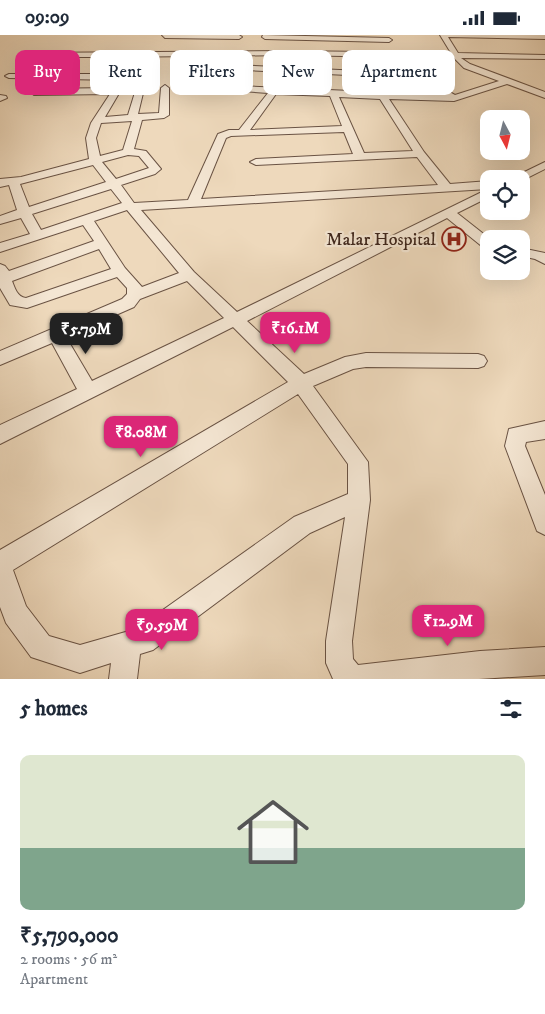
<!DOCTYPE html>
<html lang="en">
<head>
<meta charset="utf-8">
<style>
  :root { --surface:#fff; --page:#f6f6f7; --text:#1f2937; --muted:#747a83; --line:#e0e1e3; --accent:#db2777 }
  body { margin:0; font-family:"IM FELL DW Pica",serif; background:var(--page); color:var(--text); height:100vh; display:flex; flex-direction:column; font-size:19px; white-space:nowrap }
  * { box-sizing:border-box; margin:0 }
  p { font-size:16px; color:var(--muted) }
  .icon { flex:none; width:28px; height:28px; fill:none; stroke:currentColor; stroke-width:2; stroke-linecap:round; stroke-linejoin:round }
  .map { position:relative; height:644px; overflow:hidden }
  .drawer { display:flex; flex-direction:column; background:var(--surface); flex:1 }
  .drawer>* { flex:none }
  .top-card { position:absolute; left:15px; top:15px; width:515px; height:45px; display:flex; gap:10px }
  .needle { width:32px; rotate:173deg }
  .buttons { position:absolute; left:480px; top:75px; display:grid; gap:10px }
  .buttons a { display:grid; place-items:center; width:50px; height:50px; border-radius:10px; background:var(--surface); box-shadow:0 5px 20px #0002; font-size:25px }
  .price { position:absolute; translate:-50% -42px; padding:0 11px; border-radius:10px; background:var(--accent); color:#fff; font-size:16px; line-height:32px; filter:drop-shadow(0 1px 2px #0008) }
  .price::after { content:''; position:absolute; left:50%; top:30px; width:15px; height:11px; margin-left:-8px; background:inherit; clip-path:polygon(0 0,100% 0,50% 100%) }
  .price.on { background:#222; color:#fff }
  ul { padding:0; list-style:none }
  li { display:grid; align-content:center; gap:10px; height:265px; padding:0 20px }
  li+li { border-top:1px solid var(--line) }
  li span { display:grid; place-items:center; height:155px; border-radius:10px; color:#555 }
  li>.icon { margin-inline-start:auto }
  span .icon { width:90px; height:90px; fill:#fffc; stroke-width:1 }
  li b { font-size:21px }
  h2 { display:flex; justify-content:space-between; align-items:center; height:60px; padding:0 20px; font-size:21px }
  .chip { padding:0 18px; border-radius:10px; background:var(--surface); box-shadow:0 5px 20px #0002; font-size:18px; line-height:45px }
  .chip.on { background:var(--accent); color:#fff }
  .status { display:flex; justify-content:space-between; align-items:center; height:35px; padding:0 25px; background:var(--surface); direction:ltr }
  .status svg { height:14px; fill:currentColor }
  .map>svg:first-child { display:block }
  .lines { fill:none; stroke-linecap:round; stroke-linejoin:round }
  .minor-casing { stroke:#6a5344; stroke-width:2 }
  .minor { fill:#f4e6d3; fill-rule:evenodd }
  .labels { text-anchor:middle; stroke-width:4.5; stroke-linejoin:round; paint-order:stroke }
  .far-poi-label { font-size:18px; fill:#3e261c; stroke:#f4e6d3; text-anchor:end }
</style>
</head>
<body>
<div class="status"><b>09:09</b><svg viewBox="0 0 49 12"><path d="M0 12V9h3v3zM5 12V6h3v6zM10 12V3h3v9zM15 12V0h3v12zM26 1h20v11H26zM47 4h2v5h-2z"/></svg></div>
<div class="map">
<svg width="545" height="644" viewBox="0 0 545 644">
  <rect width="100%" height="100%" fill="#eed9bc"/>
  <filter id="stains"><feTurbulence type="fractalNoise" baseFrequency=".004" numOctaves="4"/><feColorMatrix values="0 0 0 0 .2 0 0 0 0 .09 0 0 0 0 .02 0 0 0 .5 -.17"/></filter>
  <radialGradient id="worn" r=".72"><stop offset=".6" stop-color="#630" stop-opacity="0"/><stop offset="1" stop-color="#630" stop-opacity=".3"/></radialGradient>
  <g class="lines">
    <g class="minor-casing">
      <g id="minor">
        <path d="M 162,0 L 239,0 L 242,2 L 239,4 L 165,3 Z"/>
        <path d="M 263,0 L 389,3 L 392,5 L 389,7 L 265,4 L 262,2 Z"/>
        <path d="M 440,0 L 545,0 L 545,4 L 448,2 L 458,18 L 545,20 L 545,24 L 461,23 L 470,29 L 545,57 L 545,63 L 507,49 L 454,66 L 389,64 L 424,117 L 450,149 L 489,146 L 489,162 L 457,178 L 490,204 L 489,214 L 484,213 L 447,183 L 247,286 L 304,339 L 345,322 L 366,318 L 478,319 L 484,321 L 487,326 L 484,331 L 478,333 L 366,332 L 353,334 L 313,351 L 368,427 L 370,465 L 352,606 L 353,624 L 358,630 L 480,616 L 545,612 L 545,640 L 479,644 L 333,644 L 326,628 L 326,606 L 345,482 L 310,498 L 153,615 L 140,619 L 137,644 L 109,644 L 111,628 L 80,638 L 31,622 L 6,588 L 0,572 L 0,515 L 288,347 L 233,292 L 0,409 L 0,390 L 77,354 L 52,308 L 0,330 L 0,316 L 122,264 L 127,259 L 127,253 L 117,242 L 27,273 L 10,270 L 0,253 L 0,229 L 5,231 L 9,236 L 94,206 L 83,190 L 0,217 L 0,208 L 30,199 L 21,183 L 0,189 L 0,181 L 17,175 L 9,150 L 0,152 L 0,144 L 21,142 L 89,124 L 86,103 L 91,88 L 110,59 L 34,60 L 30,57 L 34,54 L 113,53 L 119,45 L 9,43 L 5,41 L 9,39 L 91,39 L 104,22 L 22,22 L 21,20 L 25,18 L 288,16 L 451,18 ZM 288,20 L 454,23 L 464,33 L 499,46 L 455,60 L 404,32 L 400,34 L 404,38 L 212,29 L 211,31 L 215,33 L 236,34 L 227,53 L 228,55 L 268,58 L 239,95 L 229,95 L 218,99 L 188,165 L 134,168 L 121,150 L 155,139 L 161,134 L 146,116 L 134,114 L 142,85 L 164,83 L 169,80 L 169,53 L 165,50 L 161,53 L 159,78 L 138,79 L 144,54 L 140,51 L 136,54 L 128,80 L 105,82 L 128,43 L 124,41 L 99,39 L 112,22 ZM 244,35 L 410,43 L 442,60 L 236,51 ZM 276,59 L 330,61 L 342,91 L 250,95 ZM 339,62 L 380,64 L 413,116 L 364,118 ZM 132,86 L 123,115 L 100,121 L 96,103 L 101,88 ZM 344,97 L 353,119 L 256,124 L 250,127 L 256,130 L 417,122 L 438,150 L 201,164 L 226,103 L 231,101 ZM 128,120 L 139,121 L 149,133 L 116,144 L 102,127 ZM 93,130 L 106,147 L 29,172 L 20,149 ZM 111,154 L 122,168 L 41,195 L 32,179 ZM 488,154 L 237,277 L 194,237 L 141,175 ZM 127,175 L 179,238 L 142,252 L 125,233 L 94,186 ZM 99,214 L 111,234 L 26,263 C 17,262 15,253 12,246 ZM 187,246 L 224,283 L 92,346 L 66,302 L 134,272 L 140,264 ZM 298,359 L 348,429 L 348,459 L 294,482 L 136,594 L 80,610 L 49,601 L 26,571 L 13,535 Z"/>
        <path d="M 0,60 L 6,61 L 7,63 L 0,66 Z"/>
        <path d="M 545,127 L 545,134 L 521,146 L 521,144 L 510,144 Z"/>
        <path d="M 521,213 L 545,218 L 545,229 L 535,224 L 521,221 Z"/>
        <path d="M 545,386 L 545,404 L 526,407 L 525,411 L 545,460 L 545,500 L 537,496 L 505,411 L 509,394 Z"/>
      </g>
    </g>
    <use href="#minor" class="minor"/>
  </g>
  <defs>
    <g id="hospital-ring" transform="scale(1.25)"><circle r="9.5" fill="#f4e6d3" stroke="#8f2418" stroke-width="1.5"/><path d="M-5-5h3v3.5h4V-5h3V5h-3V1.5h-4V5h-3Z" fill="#8f2418"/></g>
  </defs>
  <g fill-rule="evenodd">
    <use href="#hospital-ring" x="454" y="204"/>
  </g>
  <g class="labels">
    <g class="far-poi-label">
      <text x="436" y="210">Malar Hospital</text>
    </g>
  </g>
  <rect width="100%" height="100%" filter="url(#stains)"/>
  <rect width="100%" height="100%" fill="url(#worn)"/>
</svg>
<div class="buttons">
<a><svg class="needle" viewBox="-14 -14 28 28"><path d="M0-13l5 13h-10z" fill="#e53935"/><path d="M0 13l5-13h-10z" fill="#747a83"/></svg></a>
<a><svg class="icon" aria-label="locate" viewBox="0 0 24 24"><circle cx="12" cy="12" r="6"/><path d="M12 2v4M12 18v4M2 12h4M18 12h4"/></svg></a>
<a><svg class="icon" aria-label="layers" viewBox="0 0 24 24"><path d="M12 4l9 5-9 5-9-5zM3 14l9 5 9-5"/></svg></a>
</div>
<b class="price" style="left:295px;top:319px">₹16.1M</b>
<b class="price on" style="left:86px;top:320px">₹5.79M</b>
<b class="price" style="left:141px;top:423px">₹8.08M</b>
<b class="price" style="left:448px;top:612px">₹12.9M</b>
<b class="price" style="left:162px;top:616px">₹9.59M</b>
<div class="top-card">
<a class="chip on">Buy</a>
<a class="chip">Rent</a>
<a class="chip">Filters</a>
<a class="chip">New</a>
<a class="chip">Apartment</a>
</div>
</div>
<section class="drawer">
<h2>5 homes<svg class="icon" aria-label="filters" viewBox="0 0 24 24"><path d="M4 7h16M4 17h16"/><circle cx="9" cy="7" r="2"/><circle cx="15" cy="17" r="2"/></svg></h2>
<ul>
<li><span style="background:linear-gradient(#dfe7d0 60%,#7fa58c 0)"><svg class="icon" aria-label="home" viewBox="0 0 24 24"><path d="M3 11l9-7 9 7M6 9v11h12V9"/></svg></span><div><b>₹5,790,000</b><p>2 rooms · 56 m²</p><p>Apartment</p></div></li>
</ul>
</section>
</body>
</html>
